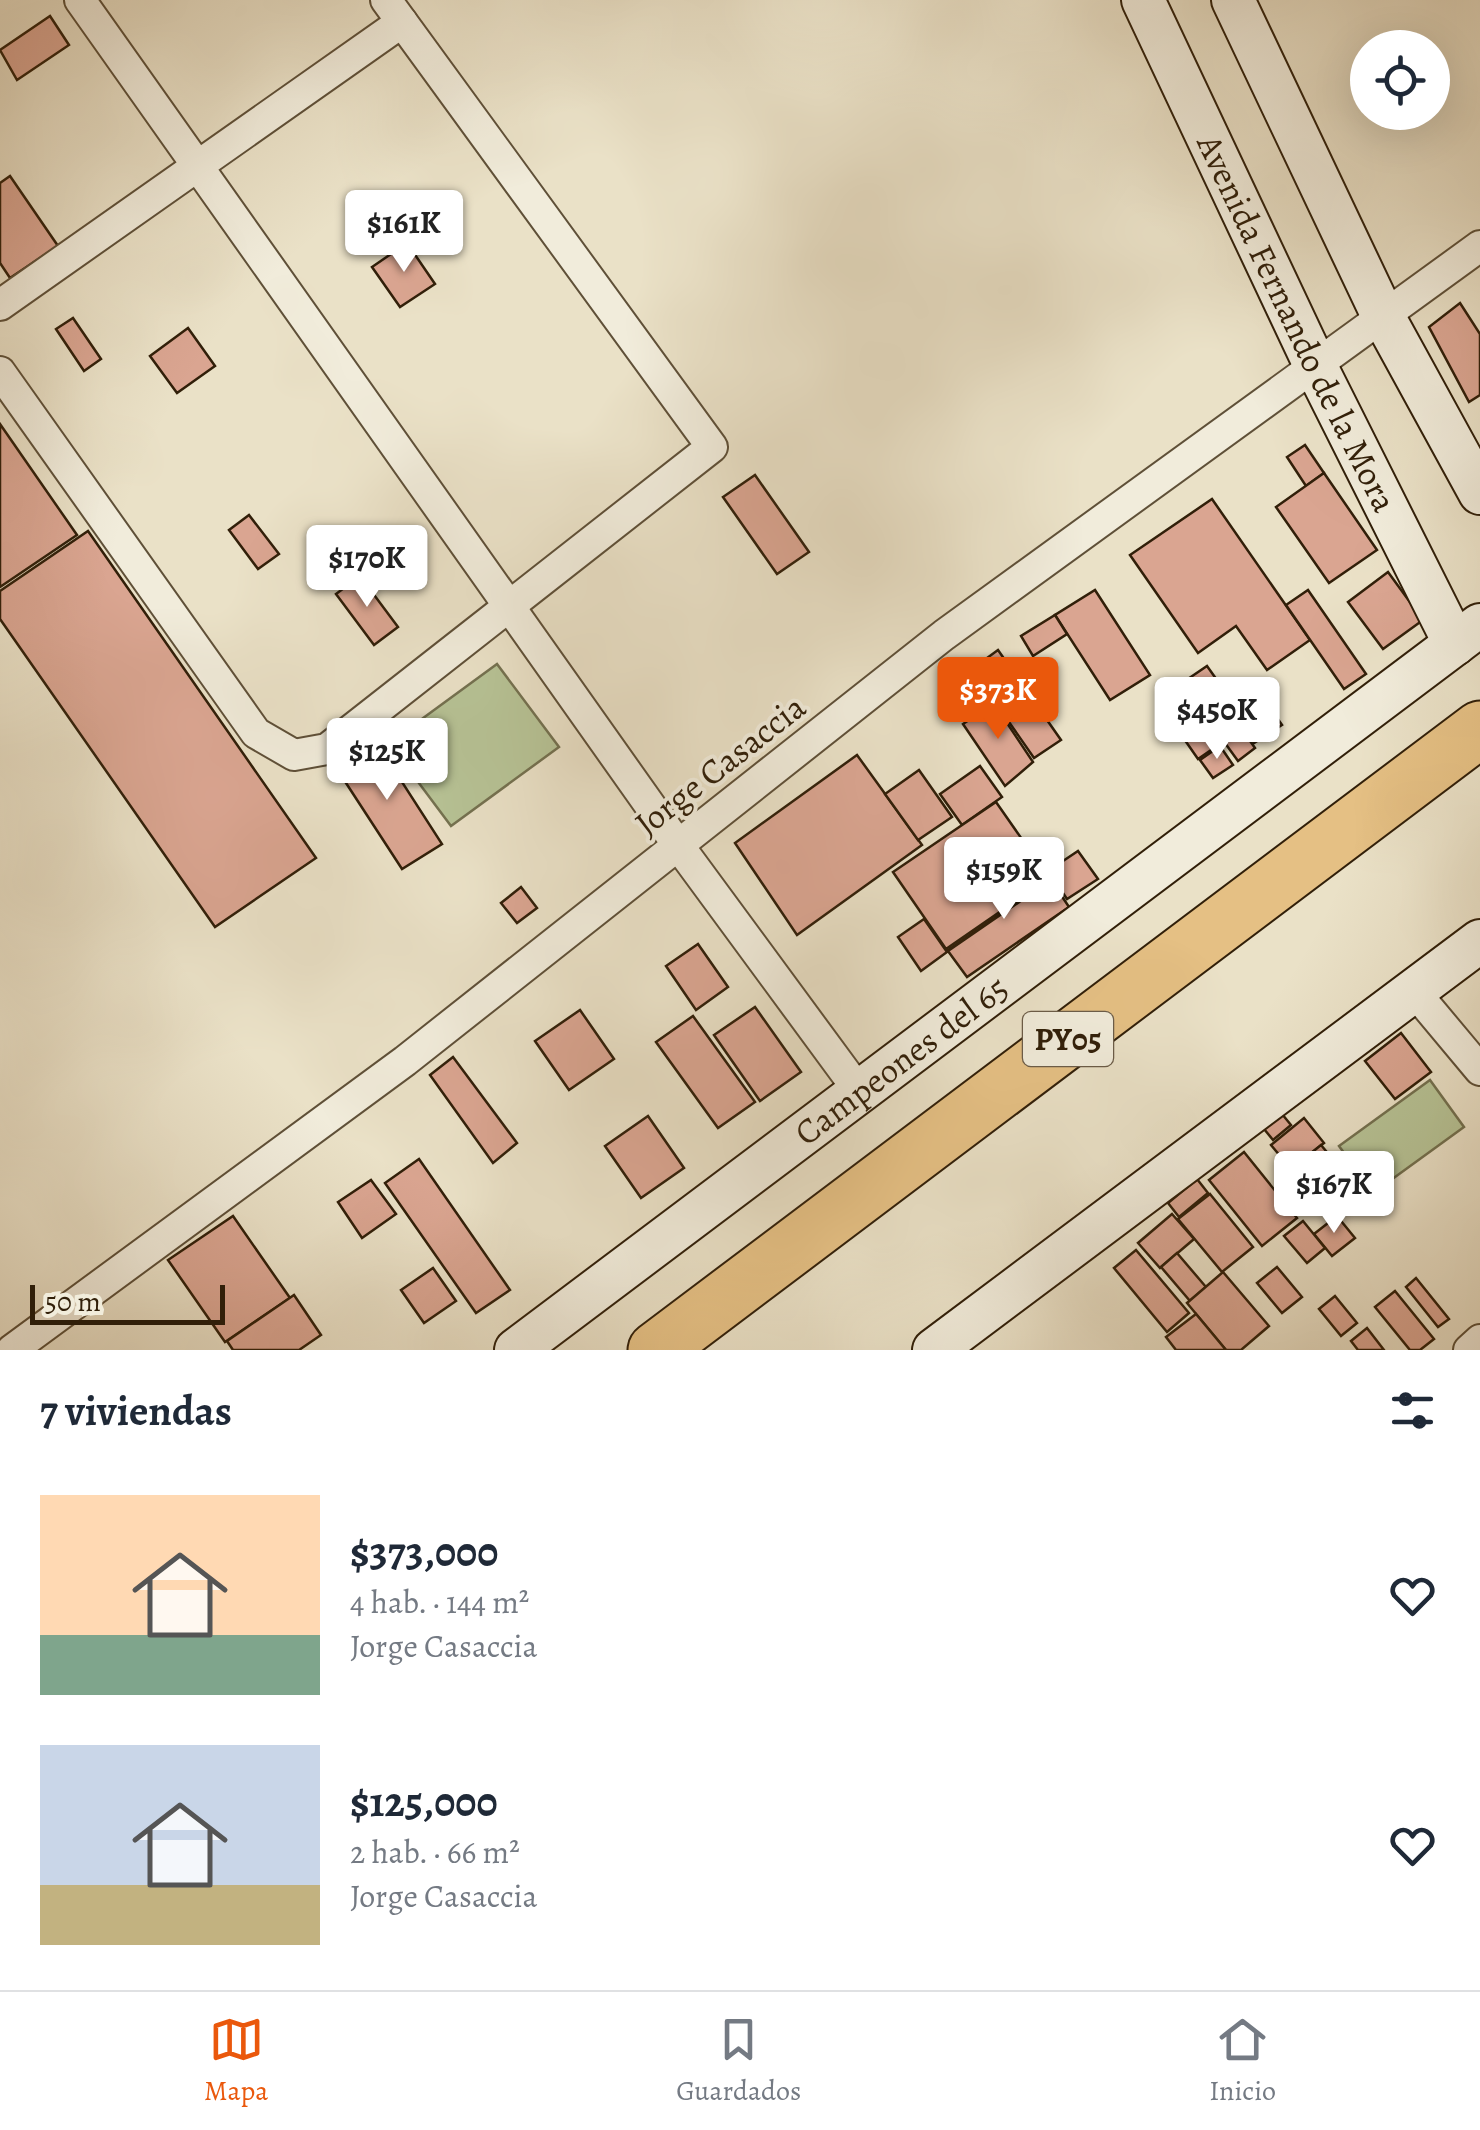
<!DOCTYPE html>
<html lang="es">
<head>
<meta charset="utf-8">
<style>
  :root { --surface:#fff; --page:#f6f6f7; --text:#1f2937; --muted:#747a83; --line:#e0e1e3; --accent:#ea580c }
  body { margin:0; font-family:Alegreya,serif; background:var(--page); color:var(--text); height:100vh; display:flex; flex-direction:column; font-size:38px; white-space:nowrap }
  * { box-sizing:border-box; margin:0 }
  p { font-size:32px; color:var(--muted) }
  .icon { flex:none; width:55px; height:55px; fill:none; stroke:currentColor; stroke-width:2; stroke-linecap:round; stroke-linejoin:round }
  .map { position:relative; height:1350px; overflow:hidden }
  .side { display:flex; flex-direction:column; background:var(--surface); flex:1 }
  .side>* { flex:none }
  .fabs { position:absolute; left:1350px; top:30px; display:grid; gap:20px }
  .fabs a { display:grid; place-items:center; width:100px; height:100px; border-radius:50%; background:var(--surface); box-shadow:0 10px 40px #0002; font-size:50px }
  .scale { position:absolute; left:30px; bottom:25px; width:195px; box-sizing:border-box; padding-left:10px; border:5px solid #311f09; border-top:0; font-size:28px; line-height:35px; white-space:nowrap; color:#311f09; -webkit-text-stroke:8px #f1ecdb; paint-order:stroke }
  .price { position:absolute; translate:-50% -85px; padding:0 22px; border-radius:10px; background:#fff; color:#222; font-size:32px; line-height:65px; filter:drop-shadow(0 2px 5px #0008) }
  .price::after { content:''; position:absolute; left:50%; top:60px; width:30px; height:22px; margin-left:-15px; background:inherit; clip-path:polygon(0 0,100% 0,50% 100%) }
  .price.active { background:var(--accent); color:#fff }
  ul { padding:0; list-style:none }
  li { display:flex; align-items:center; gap:30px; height:250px; padding:0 40px }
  li span { display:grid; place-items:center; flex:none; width:280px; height:200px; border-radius:0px; color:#555 }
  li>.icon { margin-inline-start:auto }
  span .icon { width:120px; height:120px; fill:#fffc; stroke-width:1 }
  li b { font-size:42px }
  h2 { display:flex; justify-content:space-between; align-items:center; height:120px; padding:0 40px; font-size:42px }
  .tab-bar { display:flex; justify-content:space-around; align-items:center; height:140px; border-top:2px solid var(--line); background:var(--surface); font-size:28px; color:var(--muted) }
  .tab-bar a { display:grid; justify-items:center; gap:5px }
  .tab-bar .active { color:var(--accent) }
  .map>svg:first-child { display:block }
  .green { fill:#b7c396; stroke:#747150; stroke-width:2.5 }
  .building { fill:#daa591; stroke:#311f09; stroke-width:2.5 }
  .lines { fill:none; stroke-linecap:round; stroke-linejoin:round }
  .street-casing { stroke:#5f5038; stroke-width:34 }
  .secondary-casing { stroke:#311f09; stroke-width:46 }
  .highway-casing { stroke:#311f09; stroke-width:59 }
  .street { stroke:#f1ecdb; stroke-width:30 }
  .secondary { stroke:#f1ecdb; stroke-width:42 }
  .highway { stroke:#e5c084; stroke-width:55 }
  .labels { text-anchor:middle; stroke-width:8; stroke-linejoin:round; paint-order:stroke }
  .shield { fill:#f1ecdb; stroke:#6b5c48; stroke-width:2.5 }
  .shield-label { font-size:32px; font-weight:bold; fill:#311f09 }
  .street-label { font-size:35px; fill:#311f09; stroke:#f1ecdb }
</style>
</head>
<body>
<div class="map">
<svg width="1480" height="1350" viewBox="0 0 1480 1350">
  <rect width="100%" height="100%" fill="#eae1c7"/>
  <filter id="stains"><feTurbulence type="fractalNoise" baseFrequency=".002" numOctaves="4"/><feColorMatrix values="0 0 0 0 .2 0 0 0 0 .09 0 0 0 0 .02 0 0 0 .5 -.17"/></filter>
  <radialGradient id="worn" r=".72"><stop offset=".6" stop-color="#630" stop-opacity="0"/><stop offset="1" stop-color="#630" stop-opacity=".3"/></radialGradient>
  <g class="green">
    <path d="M 497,664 L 559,747 L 451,826 L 389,743 Z"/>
    <path d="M 1430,1080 L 1464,1127 L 1373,1193 L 1339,1146 Z"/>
  </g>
  <g class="building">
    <path d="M 50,16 L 69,45 L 17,80 L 0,50 Z"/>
    <path d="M 10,176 L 58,246 L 10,278 L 0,263 L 0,183 Z"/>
    <path d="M 407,243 L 435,284 L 400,307 L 372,267 Z"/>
    <path d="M 1460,303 L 1480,334 L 1480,395 L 1469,402 L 1429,327 Z"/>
    <path d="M 73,318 L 101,359 L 84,371 L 56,329 Z"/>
    <path d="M 188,328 L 215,366 L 177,393 L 150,356 Z"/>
    <path d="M 0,424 L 77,535 L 0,587 Z"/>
    <path d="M 1305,445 L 1324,473 L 1306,486 L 1287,457 Z"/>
    <path d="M 1324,473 L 1377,550 L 1329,583 L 1276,507 Z"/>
    <path d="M 755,475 L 809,552 L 777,574 L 723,497 Z"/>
    <path d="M 1212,499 L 1310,640 L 1267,670 L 1236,626 L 1198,653 L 1130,555 Z"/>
    <path d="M 249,515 L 279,554 L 258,569 L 229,530 Z"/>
    <path d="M 88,531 L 316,858 L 215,927 L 0,619 L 0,591 Z"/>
    <path d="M 1388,572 L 1423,620 L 1383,649 L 1348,602 Z"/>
    <path d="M 360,576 L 398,627 L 374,645 L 336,594 Z"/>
    <path d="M 1095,590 L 1150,675 L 1110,700 L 1055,615 Z"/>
    <path d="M 1308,590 L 1366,674 L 1344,689 L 1286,605 Z"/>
    <path d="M 1055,615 L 1067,634 L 1033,656 L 1021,636 Z"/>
    <path d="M 998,650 L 1061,740 L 1034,758 L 972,669 Z"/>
    <path d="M 1207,666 L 1239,711 L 1261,695 L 1282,725 L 1254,743 L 1243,728 L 1198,759 L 1157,700 Z"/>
    <path d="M 989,696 L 1033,762 L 1005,786 L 963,724 L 985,709 L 980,700 Z"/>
    <path d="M 1243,731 L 1255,748 L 1238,761 L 1225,743 Z"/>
    <path d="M 373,737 L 442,844 L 402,869 L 333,763 Z"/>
    <path d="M 1220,746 L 1233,765 L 1213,778 L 1200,760 Z"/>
    <path d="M 857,755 L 922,845 L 797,935 L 735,843 Z"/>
    <path d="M 980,766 L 1002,797 L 962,825 L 940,794 Z"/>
    <path d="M 919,770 L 952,817 L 918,840 L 885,794 Z"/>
    <path d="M 996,802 L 1049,878 L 946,949 L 893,872 Z"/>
    <path d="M 1078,851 L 1098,879 L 1067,899 L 1048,871 Z"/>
    <path d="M 1051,879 L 1061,894 L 959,965 L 948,950 Z"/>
    <path d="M 1051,880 L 1069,907 L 967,977 L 948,951 Z"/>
    <path d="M 521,887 L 537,908 L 517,923 L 501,903 Z"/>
    <path d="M 924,919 L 947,952 L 921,971 L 898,937 Z"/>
    <path d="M 698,944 L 728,987 L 696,1010 L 666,966 Z"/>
    <path d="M 755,1007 L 801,1072 L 760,1101 L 714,1035 Z"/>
    <path d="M 580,1010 L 614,1059 L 569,1090 L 535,1041 Z"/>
    <path d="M 693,1016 L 755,1102 L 718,1128 L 656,1042 Z"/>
    <path d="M 1401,1033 L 1431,1072 L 1395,1099 L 1365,1061 Z"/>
    <path d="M 453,1057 L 517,1143 L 493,1163 L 430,1075 Z"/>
    <path d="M 1282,1114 L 1291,1125 L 1273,1140 L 1264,1129 Z"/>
    <path d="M 648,1116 L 684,1168 L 641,1198 L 605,1146 Z"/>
    <path d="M 1304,1118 L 1324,1143 L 1291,1169 L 1271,1145 Z"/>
    <path d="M 1321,1145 L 1371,1205 L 1359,1214 L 1310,1154 Z"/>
    <path d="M 1244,1152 L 1297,1218 L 1262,1246 L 1209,1180 Z"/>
    <path d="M 419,1159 L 510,1290 L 476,1313 L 385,1183 Z"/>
    <path d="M 1197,1179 L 1208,1193 L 1179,1217 L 1168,1203 Z"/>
    <path d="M 371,1180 L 396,1214 L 362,1238 L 338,1202 Z"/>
    <path d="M 1210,1194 L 1253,1247 L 1222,1272 L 1178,1219 Z"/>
    <path d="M 1172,1214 L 1194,1239 L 1160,1268 L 1138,1243 Z"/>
    <path d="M 233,1216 L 290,1298 L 225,1342 L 168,1260 Z"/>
    <path d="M 1337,1216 L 1355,1238 L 1332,1256 L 1314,1234 Z"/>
    <path d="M 1303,1221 L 1325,1248 L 1307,1263 L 1284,1236 Z"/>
    <path d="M 1136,1250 L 1189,1313 L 1167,1332 L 1114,1268 Z"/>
    <path d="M 1177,1253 L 1206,1287 L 1190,1301 L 1161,1267 Z"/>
    <path d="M 1277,1267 L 1302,1297 L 1282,1313 L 1257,1283 Z"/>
    <path d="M 433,1268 L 456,1301 L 424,1323 L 401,1290 Z"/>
    <path d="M 1223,1272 L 1269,1326 L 1241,1350 L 1226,1350 L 1187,1303 Z"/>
    <path d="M 1416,1278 L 1449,1319 L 1438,1327 L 1406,1287 Z"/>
    <path d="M 1395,1291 L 1434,1339 L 1420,1350 L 1410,1350 L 1375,1307 Z"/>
    <path d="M 294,1295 L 321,1335 L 299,1350 L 233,1350 L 227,1341 Z"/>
    <path d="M 1335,1296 L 1357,1323 L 1341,1336 L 1319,1309 Z"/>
    <path d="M 1196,1314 L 1226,1350 L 1176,1350 L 1166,1337 Z"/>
    <path d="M 1367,1328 L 1384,1350 L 1358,1350 L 1351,1341 Z"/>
  </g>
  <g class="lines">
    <g class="street-casing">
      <g id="street">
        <path d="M 80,0 L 678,845 L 859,1091"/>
        <path d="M 0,305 L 402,22"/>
        <path d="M 0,372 L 256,733 L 294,755 L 327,749 L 712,447 L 386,0"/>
        <path d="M 1414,991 L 1480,1070"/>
        <path d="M 12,1350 L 405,1061 L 944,635 L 1480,246"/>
        <path d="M 1469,1350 L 1480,1340"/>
      </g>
    </g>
    <g class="secondary-casing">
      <g id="secondary">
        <path id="s1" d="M 1143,0 L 1315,365 L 1455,644"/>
        <path d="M 1233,0 L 1383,316 L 1480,493"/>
        <path id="s2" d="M 516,1350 L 1480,625"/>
        <path d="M 934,1350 L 1480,941"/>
      </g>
    </g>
    <g class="highway-casing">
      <path id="highway" d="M 656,1350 L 1480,729"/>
    </g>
    <use href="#street" class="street"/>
    <use href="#secondary" class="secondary"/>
    <use href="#highway" class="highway"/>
  </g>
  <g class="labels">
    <rect class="shield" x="1023" y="1012" width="90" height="54" rx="8"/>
    <g class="shield-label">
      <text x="1068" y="1050">PY05</text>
    </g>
    <g class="street-label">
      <text dy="12" stroke="none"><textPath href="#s1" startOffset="358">Avenida Fernando de la Mora</textPath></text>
      <text transform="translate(720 765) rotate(-38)" y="12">Jorge Casaccia</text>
      <text dy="12" stroke="none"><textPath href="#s2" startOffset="482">Campeones del 65</textPath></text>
    </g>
  </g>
  <rect width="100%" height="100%" filter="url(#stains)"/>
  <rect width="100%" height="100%" fill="url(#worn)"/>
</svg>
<div class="fabs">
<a><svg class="icon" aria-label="locate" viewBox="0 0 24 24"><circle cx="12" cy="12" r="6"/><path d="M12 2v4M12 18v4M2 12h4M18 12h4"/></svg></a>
</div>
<div class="scale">50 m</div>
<b class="price" style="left:404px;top:275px">$161K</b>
<b class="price" style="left:367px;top:610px">$170K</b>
<b class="price active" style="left:998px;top:742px">$373K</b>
<b class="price" style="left:1217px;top:762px">$450K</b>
<b class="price" style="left:387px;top:803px">$125K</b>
<b class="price" style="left:1004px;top:922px">$159K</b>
<b class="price" style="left:1334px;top:1236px">$167K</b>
</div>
<section class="side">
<h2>7 viviendas<svg class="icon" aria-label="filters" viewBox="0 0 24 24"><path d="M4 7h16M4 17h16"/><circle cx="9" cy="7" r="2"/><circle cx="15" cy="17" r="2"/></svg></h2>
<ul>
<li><span style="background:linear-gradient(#ffd9b3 70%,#7fa58c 0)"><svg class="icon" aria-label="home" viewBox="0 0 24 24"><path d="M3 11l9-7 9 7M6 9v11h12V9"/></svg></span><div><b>$373,000</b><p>4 hab. · 144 m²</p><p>Jorge Casaccia</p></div><svg class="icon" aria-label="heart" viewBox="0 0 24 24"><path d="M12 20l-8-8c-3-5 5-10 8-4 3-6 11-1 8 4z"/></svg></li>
<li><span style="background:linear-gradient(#c9d6e8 70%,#c2b280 0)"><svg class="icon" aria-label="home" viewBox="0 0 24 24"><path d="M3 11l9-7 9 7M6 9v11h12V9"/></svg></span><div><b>$125,000</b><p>2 hab. · 66 m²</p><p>Jorge Casaccia</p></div><svg class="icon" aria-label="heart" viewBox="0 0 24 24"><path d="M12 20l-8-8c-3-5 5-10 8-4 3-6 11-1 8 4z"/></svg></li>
</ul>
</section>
<nav class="tab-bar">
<a class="active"><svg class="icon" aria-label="map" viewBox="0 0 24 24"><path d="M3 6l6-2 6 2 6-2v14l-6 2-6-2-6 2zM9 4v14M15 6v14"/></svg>Mapa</a>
<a><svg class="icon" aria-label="saved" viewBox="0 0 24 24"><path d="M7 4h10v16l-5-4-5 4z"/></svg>Guardados</a>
<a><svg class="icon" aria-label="home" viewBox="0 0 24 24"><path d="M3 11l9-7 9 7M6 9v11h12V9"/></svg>Inicio</a>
</nav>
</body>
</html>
